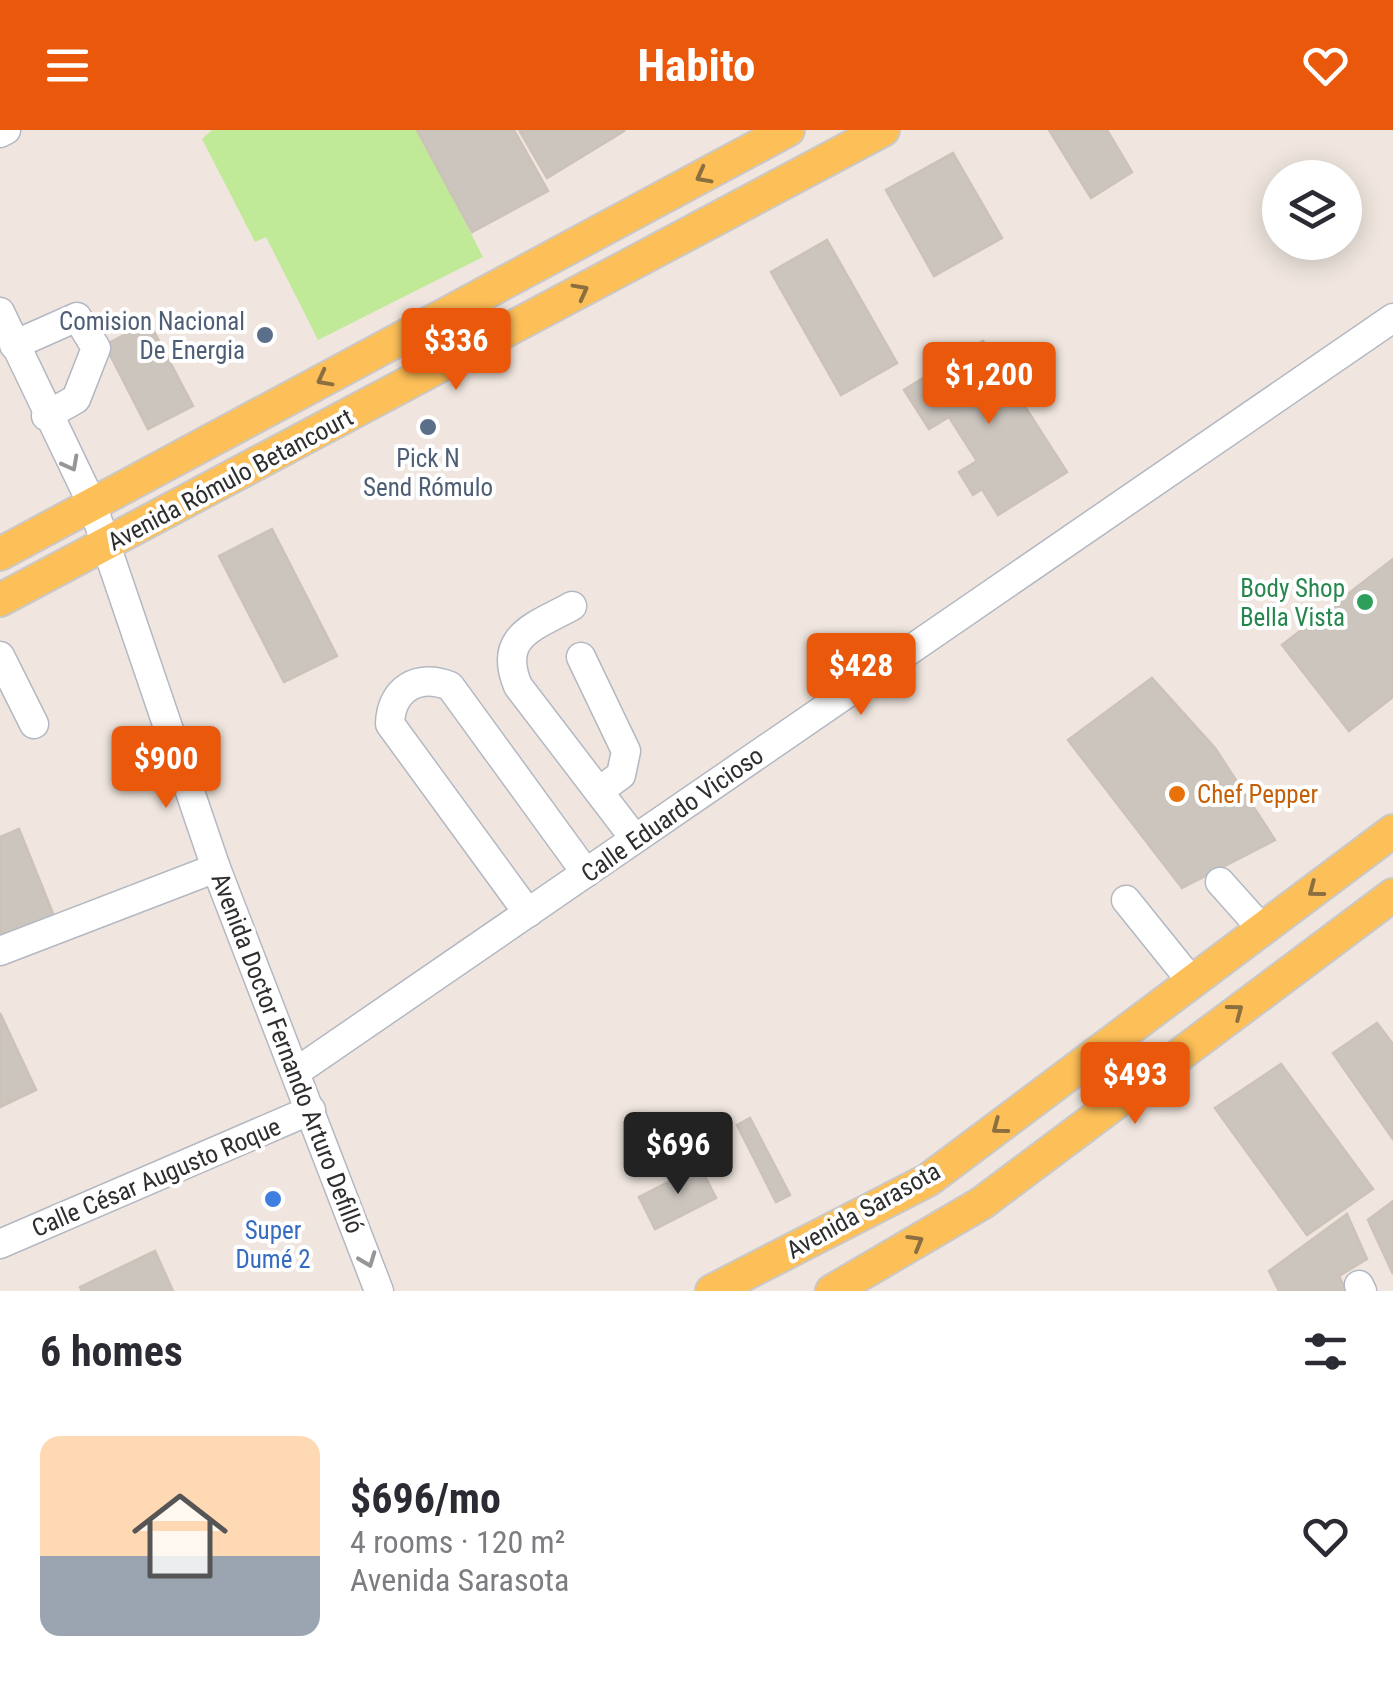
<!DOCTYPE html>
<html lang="en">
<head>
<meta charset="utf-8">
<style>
  :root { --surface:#fff; --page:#f2f2f3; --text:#2b2b33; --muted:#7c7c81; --accent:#ea580c }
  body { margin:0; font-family:"Roboto Condensed",sans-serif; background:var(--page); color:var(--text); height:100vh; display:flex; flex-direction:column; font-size:38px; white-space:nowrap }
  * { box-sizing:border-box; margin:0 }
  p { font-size:32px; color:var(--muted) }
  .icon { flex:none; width:55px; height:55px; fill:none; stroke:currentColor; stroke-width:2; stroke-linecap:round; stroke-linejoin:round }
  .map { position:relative; height:1161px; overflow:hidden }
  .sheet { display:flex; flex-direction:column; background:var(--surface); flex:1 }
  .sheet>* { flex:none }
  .buttons { position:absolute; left:1262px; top:30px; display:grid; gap:20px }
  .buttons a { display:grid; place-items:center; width:100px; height:100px; border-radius:50%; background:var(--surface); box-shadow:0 5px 25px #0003; font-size:50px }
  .price { position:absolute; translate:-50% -85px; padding:0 22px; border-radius:10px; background:var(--accent); color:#fff; font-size:32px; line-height:65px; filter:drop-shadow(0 2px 5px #0008) }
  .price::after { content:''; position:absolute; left:50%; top:60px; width:30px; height:22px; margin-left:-15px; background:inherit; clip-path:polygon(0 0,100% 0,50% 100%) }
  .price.on { background:#222; color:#fff }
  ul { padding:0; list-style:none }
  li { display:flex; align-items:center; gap:30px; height:250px; padding:0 40px }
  li span { display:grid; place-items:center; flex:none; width:280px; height:200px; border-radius:20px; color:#555 }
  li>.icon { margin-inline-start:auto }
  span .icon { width:120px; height:120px; fill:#fffc; stroke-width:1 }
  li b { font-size:42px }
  h2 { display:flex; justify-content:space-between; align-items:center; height:120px; padding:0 40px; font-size:42px }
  header { display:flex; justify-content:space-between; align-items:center; height:130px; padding:0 40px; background:var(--accent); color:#fff; font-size:45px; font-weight:700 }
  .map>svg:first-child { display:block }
  .green { fill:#c0ea98 }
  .building { fill:#cbc5be; stroke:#ccc2b8; stroke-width:2.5 }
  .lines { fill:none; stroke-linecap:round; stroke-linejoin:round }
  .minor-casing { stroke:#b3b8c2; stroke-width:31 }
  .major-casing { stroke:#c9c9c9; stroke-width:36 }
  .minor { stroke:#fff; stroke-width:28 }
  .major { stroke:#fdbf58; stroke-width:32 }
  .oneway { stroke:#8b6f41 }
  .oneway2 { stroke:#969696 }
  .service-dot { fill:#5c6f8a; stroke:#fff; stroke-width:4 }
  .leisure-dot { fill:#2e9e5b; stroke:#fff; stroke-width:4 }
  .food-dot { fill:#e8710a; stroke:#fff; stroke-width:4 }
  .shop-dot { fill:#3f7fe0; stroke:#fff; stroke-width:4 }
  .labels { text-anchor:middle; stroke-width:8; stroke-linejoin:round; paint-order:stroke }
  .service-label { font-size:25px; fill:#4e5e75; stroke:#fff; text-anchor:end }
  .street-label { font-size:25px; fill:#2e2e2e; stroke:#fff }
  .leisure-label { font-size:25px; fill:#27864d; stroke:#fff; text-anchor:end }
  .food-label { font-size:25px; fill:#c56008; stroke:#fff; text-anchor:start }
  .shop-label { font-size:25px; fill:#366cbe; stroke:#fff }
</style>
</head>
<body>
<header><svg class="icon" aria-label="menu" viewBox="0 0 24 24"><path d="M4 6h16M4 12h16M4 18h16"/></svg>Habito<svg class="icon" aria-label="heart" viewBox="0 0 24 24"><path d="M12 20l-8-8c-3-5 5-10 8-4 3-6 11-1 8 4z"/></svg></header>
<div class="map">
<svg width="1393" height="1161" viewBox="0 0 1393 1161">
  <rect width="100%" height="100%" fill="#f0e6df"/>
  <path class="green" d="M 212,0 L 418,0 L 483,127 L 318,210 L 266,107 L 255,112 L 202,9 Z"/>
  <g class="building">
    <path d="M 417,0 L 514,0 L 548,61 L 472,102 Z"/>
    <path d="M 519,0 L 623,0 L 624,1 L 547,48 Z"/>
    <path d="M 1049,0 L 1107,0 L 1132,42 L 1091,68 Z"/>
    <path d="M 953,23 L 1002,108 L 934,146 L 886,60 Z"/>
    <path d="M 827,110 L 897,233 L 841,265 L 771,142 Z"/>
    <path d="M 149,192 L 193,276 L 148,299 L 105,215 Z"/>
    <path d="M 983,211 L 1067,342 L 998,385 L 982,359 L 973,365 L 959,342 L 977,331 L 949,287 L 929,299 L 904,260 Z"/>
    <path d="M 272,399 L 337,526 L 284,552 L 219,426 Z"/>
    <path d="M 1393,429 L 1393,567 L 1349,601 L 1282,515 Z"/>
    <path d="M 1152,548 L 1215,618 L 1275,710 L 1182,758 L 1068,610 Z"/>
    <path d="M 19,699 L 54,786 L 0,806 L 0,707 Z"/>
    <path d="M 0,883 L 36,960 L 0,977 Z"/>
    <path d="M 1377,893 L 1393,914 L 1393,1009 L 1333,923 Z"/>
    <path d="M 1281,934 L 1373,1059 L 1307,1105 L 1215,978 Z"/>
    <path d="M 750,988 L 790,1065 L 776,1072 L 737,995 Z"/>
    <path d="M 700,1036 L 716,1068 L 655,1099 L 639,1067 Z"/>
    <path d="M 1393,1071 L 1393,1144 L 1368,1090 Z"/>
    <path d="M 1347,1084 L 1367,1129 L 1339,1146 L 1346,1161 L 1279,1161 L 1269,1141 Z"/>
    <path d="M 155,1121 L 173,1161 L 82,1161 L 80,1157 Z"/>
  </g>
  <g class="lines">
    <g class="minor-casing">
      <g id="minor">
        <path d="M 0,3 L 6,0"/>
        <path d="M 0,182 L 92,374 L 216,738 L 379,1161"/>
        <path d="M 14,215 L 77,187 L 96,218 L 76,269 L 46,286"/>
        <path d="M 572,476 C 534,497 497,506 518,556 L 635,709"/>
        <path d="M 0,526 L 34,594"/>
        <path d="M 581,527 L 626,621 L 621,645 L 599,661"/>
        <path d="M 1220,752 L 1262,799"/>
        <path d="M 1126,770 L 1192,852"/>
        <path d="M 528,783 L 390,594 C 391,559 418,543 450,556 L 586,743"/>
        <path d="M 0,821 L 216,738"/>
        <path d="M 296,942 L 1393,188"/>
        <path d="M 0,1114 L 311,980"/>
        <path d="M 1359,1155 L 1362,1161"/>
      </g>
    </g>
    <g class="major-casing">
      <g id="major">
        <path d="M 0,424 L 788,0"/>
        <path d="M 0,470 L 883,0"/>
        <path d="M 712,1161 L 928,1050 L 1393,701"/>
        <path d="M 832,1161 L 982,1073 L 1393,765"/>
      </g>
    </g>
    <use href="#minor" class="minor"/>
    <use href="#major" class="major"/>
  </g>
  <defs><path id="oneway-chevron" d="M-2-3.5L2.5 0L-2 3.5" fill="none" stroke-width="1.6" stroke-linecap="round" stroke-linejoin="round" transform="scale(2.5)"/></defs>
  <g class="oneway">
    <use href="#oneway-chevron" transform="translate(703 46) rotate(152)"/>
    <use href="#oneway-chevron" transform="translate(581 161) rotate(-28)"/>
    <use href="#oneway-chevron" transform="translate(324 249) rotate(152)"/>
    <use href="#oneway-chevron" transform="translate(1315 760) rotate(143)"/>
    <use href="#oneway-chevron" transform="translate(1236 881) rotate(-37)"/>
    <use href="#oneway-chevron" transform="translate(999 997) rotate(143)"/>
    <use href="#oneway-chevron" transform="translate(916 1112) rotate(-30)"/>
  </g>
  <g class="oneway2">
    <use href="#oneway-chevron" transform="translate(71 334) rotate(62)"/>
    <use href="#oneway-chevron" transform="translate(368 1130) rotate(69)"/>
  </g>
  <g class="service-dot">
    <circle cx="265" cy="205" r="10"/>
    <circle cx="428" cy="297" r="10"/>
  </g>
  <circle class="leisure-dot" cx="1365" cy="472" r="10"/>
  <circle class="food-dot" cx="1177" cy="664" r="10"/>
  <circle class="shop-dot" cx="273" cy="1069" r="10"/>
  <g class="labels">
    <g class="service-label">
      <text x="245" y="200">Comision Nacional<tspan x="245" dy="29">De Energia</tspan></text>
      <text x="428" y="337" text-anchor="middle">Pick N<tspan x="428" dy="29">Send Rómulo</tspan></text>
    </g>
    <g class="street-label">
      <text transform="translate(230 349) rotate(-28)" y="9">Avenida Rómulo Betancourt</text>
      <text transform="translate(672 684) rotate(-35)" y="9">Calle Eduardo Vicioso</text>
      <text transform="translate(288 923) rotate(69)" y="9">Avenida Doctor Fernando Arturo Defilló</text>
      <text transform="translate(156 1047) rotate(-23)" y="9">Calle César Augusto Roque</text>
      <text transform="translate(863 1080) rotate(-29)" y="9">Avenida Sarasota</text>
    </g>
    <g class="leisure-label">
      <text x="1345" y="467">Body Shop<tspan x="1345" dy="29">Bella Vista</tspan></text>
    </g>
    <g class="food-label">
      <text x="1197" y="673">Chef Pepper</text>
    </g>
    <g class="shop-label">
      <text x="273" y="1109">Super<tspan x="273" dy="29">Dumé 2</tspan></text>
    </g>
  </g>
</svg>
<div class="buttons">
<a><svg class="icon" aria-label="layers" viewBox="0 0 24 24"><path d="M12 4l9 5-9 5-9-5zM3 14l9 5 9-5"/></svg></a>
</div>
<b class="price" style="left:456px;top:263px">$336</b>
<b class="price" style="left:989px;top:297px">$1,200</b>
<b class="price" style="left:861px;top:588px">$428</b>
<b class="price" style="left:166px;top:681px">$900</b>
<b class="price" style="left:1135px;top:997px">$493</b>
<b class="price on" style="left:678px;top:1067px">$696</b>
</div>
<section class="sheet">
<h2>6 homes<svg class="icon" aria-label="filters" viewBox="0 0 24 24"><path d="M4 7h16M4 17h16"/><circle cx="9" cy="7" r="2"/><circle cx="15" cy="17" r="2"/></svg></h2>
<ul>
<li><span style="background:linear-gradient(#ffd9b3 60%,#9aa5b1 0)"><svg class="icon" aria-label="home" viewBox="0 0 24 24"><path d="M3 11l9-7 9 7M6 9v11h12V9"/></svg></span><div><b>$696/mo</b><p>4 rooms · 120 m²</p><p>Avenida Sarasota</p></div><svg class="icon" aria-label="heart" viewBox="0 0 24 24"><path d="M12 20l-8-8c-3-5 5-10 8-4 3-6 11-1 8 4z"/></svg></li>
</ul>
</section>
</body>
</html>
